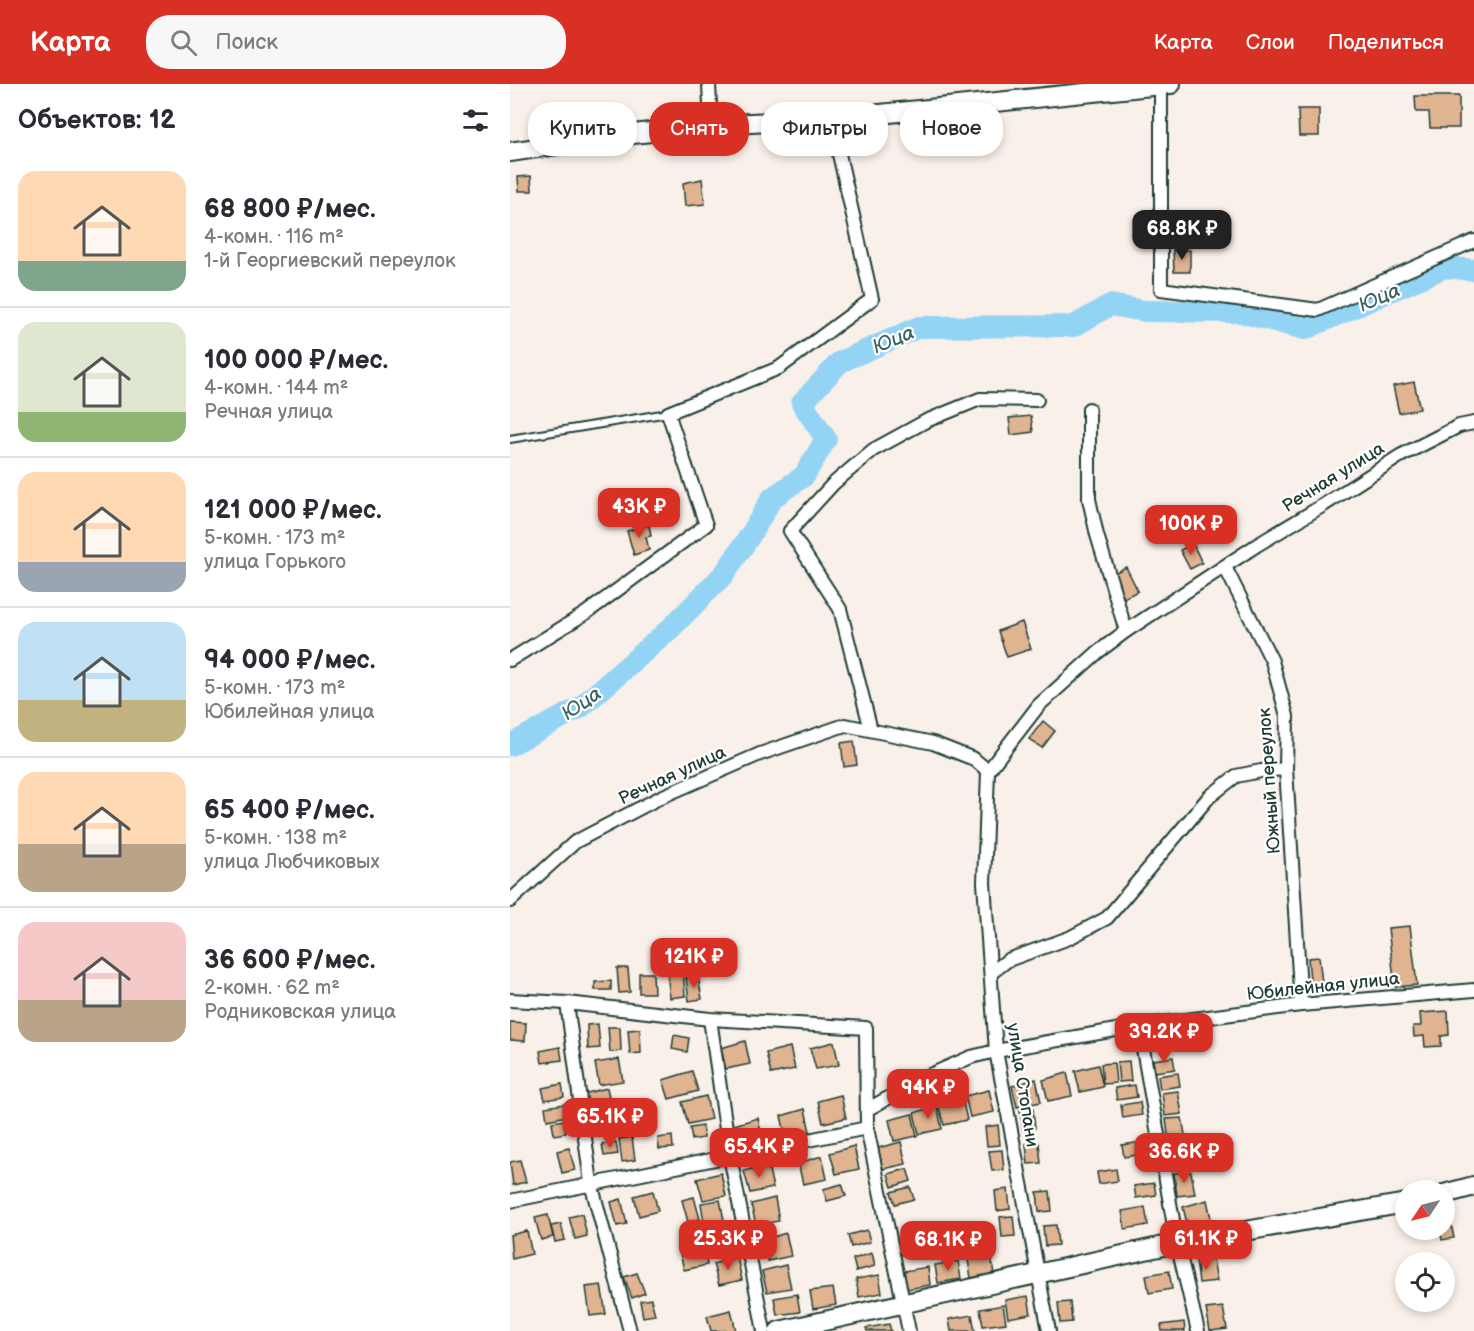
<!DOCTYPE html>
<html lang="ru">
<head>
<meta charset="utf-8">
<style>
  :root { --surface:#fff; --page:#f7f7f7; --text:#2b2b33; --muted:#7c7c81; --line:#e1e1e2; --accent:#d93025 }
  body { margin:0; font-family:"Balsamiq Sans",sans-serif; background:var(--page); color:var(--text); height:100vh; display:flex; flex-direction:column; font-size:22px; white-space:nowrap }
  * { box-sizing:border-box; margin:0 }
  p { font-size:20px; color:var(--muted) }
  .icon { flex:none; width:33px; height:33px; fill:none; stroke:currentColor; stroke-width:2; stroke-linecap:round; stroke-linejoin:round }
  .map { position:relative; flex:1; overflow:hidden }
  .details { display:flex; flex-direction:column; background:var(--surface); width:510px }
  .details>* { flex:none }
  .banner { position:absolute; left:18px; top:18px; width:570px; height:54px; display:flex; gap:12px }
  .needle { width:39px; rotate:235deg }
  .fabs { position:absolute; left:885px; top:1096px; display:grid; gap:12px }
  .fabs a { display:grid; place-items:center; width:60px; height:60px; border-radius:50%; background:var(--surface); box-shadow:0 3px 9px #0003; font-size:30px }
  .price { position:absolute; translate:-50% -51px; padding:0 14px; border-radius:12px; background:var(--accent); color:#fff; font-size:20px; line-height:39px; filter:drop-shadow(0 2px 3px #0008) }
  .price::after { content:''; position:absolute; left:50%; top:36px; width:18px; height:14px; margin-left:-9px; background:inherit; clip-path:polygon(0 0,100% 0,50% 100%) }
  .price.selected { background:#222; color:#fff }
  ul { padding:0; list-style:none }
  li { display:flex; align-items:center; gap:18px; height:150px; padding:0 18px }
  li+li { border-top:2px solid var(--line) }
  li span { display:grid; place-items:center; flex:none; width:168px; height:120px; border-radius:18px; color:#555 }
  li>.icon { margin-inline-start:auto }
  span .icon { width:72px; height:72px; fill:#fffc; stroke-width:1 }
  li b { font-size:26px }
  h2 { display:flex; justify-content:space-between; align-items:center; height:72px; padding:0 18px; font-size:26px }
  .tag { padding:0 21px; border-radius:24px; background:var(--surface); box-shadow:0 3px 9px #0003; font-size:21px; line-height:54px }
  .tag.selected { background:var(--accent); color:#fff }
  header { display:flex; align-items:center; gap:36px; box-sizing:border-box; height:84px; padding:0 30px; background:var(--accent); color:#fff }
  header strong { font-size:28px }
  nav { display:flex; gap:33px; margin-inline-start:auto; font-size:21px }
  .search { width:420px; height:54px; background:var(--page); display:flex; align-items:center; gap:15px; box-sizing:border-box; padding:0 21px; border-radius:24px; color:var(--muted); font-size:22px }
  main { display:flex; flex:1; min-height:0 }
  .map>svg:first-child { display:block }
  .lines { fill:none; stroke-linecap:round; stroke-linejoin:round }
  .river { stroke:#93d4f5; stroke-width:22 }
  .building { fill:#e0b391; stroke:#1f3d34; stroke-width:1.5 }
  .lane-casing { stroke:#1f3d34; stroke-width:10 }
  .street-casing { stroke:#1f3d34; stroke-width:16 }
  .secondary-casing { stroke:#1f3d34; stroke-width:22 }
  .lane { stroke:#fff; stroke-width:6 }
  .street { stroke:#fff; stroke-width:12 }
  .secondary { stroke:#fff; stroke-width:18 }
  .labels { text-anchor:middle; stroke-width:4.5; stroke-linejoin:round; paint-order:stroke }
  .street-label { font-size:18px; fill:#1f3d34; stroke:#fff }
  .water-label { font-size:20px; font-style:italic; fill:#3c6364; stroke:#fff }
</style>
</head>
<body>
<header>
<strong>Карта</strong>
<div class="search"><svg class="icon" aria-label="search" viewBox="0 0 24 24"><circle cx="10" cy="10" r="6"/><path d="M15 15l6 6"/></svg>Поиск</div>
<nav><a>Карта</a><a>Слои</a><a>Поделиться</a></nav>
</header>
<main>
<section class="details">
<h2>Объектов: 12<svg class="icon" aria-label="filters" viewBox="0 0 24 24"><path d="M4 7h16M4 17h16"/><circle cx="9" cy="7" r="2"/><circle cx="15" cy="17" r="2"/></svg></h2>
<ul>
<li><span style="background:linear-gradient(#ffd9b3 75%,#7fa58c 0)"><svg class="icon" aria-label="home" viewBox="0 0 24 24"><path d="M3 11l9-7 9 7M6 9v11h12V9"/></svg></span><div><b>68 800 ₽/мес.</b><p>4-комн. · 116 m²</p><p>1-й Георгиевский переулок</p></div></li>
<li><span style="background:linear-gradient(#dfe7d0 75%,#8fb573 0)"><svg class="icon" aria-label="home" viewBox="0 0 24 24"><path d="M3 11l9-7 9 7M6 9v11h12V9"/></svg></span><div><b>100 000 ₽/мес.</b><p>4-комн. · 144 m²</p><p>Речная улица</p></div></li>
<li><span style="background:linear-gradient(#ffd9b3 75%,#9aa5b1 0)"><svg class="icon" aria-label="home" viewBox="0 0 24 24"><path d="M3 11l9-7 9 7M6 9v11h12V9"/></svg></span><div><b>121 000 ₽/мес.</b><p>5-комн. · 173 m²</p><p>улица Горького</p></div></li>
<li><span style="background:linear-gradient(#bfe0f5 65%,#c2b280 0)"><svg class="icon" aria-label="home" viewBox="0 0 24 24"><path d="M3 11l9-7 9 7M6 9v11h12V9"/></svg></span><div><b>94 000 ₽/мес.</b><p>5-комн. · 173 m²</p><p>Юбилейная улица</p></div></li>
<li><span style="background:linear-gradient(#ffd9b3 60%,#b9a48a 0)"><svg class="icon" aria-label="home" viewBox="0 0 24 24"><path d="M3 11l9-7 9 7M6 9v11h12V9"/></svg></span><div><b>65 400 ₽/мес.</b><p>5-комн. · 138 m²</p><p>улица Любчиковых</p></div></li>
<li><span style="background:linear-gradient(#f6c9c9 65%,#b9a48a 0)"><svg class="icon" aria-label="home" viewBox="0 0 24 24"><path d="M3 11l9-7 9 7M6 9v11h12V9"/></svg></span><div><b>36 600 ₽/мес.</b><p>2-комн. · 62 m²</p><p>Родниковская улица</p></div></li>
</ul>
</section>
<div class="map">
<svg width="964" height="1247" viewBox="0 0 964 1247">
  <rect width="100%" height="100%" fill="#f9f0e9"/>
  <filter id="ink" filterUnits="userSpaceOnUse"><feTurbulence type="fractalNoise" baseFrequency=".0167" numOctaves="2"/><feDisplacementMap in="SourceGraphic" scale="12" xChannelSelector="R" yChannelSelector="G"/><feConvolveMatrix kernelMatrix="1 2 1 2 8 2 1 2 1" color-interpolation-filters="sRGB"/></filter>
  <g filter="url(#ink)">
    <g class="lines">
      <path class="river" d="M 0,661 L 71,623 L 161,544 L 215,489 L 243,447 L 262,414 L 294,392 L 316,355 L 292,319 L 330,278 L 409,243 L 564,242 L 600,221 L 635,227 L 731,228 L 795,245 L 935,183 L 964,186"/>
    </g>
    <g class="building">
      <path d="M 905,12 L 949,12 L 949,44 L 920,44 L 919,28 L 906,28 Z"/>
      <path d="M 788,25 L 809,25 L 809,52 L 789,52 Z"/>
      <path d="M 21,92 L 22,107 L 9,107 L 8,93 Z"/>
      <path d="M 192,95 L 195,120 L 175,122 L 173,99 Z"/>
      <path d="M 663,166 L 680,166 L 680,188 L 664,188 Z"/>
      <path d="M 904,298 L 910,325 L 889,329 L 883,302 Z"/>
      <path d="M 521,332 L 523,348 L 501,351 L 499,334 Z"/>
      <path d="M 139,441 L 141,452 L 136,453 L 139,466 L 124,471 L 117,447 Z"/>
      <path d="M 683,460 L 692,479 L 680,485 L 670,466 Z"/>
      <path d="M 616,483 L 628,507 L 614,514 L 602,490 Z"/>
      <path d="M 512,538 L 521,565 L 497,573 L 488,547 Z"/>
      <path d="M 533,637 L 545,647 L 532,664 L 519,655 Z"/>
      <path d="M 344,657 L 347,681 L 334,683 L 331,659 Z"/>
      <path d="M 900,842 L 907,901 L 885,903 L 878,844 Z"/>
      <path d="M 809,873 L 813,907 L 801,908 L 798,874 Z"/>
      <path d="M 107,884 L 118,884 L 120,908 L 109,909 Z"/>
      <path d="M 173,886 L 175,912 L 160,914 L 157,888 Z"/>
      <path d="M 129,889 L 143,889 L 144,909 L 129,909 Z"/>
      <path d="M 188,893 L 192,915 L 179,917 L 176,894 Z"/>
      <path d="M 101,897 L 101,906 L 85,906 L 85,898 Z"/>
      <path d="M 938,927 L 939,951 L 931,952 L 931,962 L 915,963 L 914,952 L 904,953 L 903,942 L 911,942 L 910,929 Z"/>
      <path d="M 0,938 L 16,939 L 15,957 L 0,956 Z"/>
      <path d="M 88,940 L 90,964 L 78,965 L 77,941 Z"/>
      <path d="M 98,943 L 110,943 L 111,967 L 100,968 Z"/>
      <path d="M 130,945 L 131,969 L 120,970 L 118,946 Z"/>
      <path d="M 164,951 L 179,954 L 177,968 L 162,965 Z"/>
      <path d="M 235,957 L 240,980 L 216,985 L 211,964 Z"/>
      <path d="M 324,958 L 329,981 L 306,985 L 300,964 Z"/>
      <path d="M 50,963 L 52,976 L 32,979 L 30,967 Z"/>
      <path d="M 280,963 L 285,985 L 261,990 L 256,969 Z"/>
      <path d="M 663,973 L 665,985 L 645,988 L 643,976 Z"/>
      <path d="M 109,975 L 113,997 L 89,1001 L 85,979 Z"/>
      <path d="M 619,977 L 621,997 L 609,998 L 607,978 Z"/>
      <path d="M 604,979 L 606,999 L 593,1000 L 591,980 Z"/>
      <path d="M 588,981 L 593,1003 L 570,1008 L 565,987 Z"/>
      <path d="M 182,987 L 188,1007 L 159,1015 L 153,996 Z"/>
      <path d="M 557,989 L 562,1012 L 538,1017 L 533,996 Z"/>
      <path d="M 668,989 L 670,1002 L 650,1005 L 648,992 Z"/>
      <path d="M 526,995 L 531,1018 L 507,1023 L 502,1002 Z"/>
      <path d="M 52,1000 L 54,1013 L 35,1016 L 32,1004 Z"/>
      <path d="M 625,1001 L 627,1013 L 607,1016 L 605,1004 Z"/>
      <path d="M 97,1004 L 102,1026 L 79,1032 L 73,1010 Z"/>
      <path d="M 479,1006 L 484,1028 L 460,1033 L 455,1012 Z"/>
      <path d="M 668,1007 L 672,1030 L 655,1032 L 652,1009 Z"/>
      <path d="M 331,1011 L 336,1034 L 313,1039 L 308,1017 Z"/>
      <path d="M 196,1012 L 201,1035 L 178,1040 L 172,1018 Z"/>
      <path d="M 452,1014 L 457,1036 L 434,1041 L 428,1020 Z"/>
      <path d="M 630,1018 L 632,1031 L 613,1034 L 611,1021 Z"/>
      <path d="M 54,1020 L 57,1032 L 37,1036 L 35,1023 Z"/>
      <path d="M 427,1022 L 432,1045 L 409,1050 L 404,1029 Z"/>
      <path d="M 295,1025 L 300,1048 L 276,1053 L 271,1032 Z"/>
      <path d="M 523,1025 L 525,1044 L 513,1046 L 510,1026 Z"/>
      <path d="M 402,1030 L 407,1052 L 384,1057 L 379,1036 Z"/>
      <path d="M 248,1034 L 253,1057 L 229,1062 L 224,1041 Z"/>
      <path d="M 672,1034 L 676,1056 L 659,1058 L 656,1035 Z"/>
      <path d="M 54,1036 L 56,1049 L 44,1051 L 42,1038 Z"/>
      <path d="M 488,1041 L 490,1061 L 477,1062 L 475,1043 Z"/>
      <path d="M 192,1042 L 194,1054 L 182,1056 L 180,1044 Z"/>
      <path d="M 162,1052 L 163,1064 L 149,1065 L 148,1054 Z"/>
      <path d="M 122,1053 L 125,1076 L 112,1078 L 109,1055 Z"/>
      <path d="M 106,1058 L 108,1070 L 94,1072 L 92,1060 Z"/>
      <path d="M 391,1058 L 396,1080 L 373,1085 L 368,1064 Z"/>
      <path d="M 632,1058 L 634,1070 L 614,1073 L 612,1061 Z"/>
      <path d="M 529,1059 L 531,1079 L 518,1080 L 516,1060 Z"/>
      <path d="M 677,1061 L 681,1083 L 663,1085 L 660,1062 Z"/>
      <path d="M 344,1062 L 349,1085 L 326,1090 L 320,1069 Z"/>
      <path d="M 59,1064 L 65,1086 L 52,1089 L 47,1067 Z"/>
      <path d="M 492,1066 L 494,1086 L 482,1087 L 479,1067 Z"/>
      <path d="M 312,1072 L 317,1095 L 293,1100 L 288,1079 Z"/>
      <path d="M 10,1076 L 16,1098 L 3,1101 L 0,1078 Z"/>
      <path d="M 258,1081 L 263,1104 L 240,1109 L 234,1087 Z"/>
      <path d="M 397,1085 L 401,1097 L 382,1103 L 378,1090 Z"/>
      <path d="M 606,1085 L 608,1097 L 589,1100 L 587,1088 Z"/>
      <path d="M 681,1088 L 685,1110 L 667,1112 L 664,1089 Z"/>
      <path d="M 211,1089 L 216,1112 L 193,1116 L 187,1095 Z"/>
      <path d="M 644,1099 L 646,1111 L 626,1114 L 624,1102 Z"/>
      <path d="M 332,1100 L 336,1112 L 317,1117 L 313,1105 Z"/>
      <path d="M 400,1103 L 404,1115 L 385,1120 L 381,1108 Z"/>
      <path d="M 498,1105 L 500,1125 L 487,1127 L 485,1107 Z"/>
      <path d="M 143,1107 L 148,1127 L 129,1132 L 124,1112 Z"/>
      <path d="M 540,1107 L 542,1127 L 529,1128 L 527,1108 Z"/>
      <path d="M 184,1113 L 190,1135 L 178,1138 L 172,1116 Z"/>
      <path d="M 265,1114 L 269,1137 L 246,1141 L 241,1120 Z"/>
      <path d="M 111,1115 L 117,1140 L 107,1142 L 101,1118 Z"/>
      <path d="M 210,1116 L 214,1136 L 194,1139 L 191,1119 Z"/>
      <path d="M 697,1116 L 702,1139 L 678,1144 L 673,1123 Z"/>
      <path d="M 635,1123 L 638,1141 L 615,1145 L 612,1127 Z"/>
      <path d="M 72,1130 L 77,1152 L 65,1155 L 59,1133 Z"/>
      <path d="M 38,1131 L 43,1153 L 31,1156 L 25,1134 Z"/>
      <path d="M 503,1132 L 505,1152 L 492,1153 L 490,1133 Z"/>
      <path d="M 940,1135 L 944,1154 L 932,1156 L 930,1146 L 934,1146 L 934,1136 Z"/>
      <path d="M 51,1140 L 55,1156 L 45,1158 L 41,1142 Z"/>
      <path d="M 546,1141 L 548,1161 L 535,1162 L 533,1142 Z"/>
      <path d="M 428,1142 L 432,1154 L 412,1159 L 409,1147 Z"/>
      <path d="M 357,1146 L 360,1158 L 341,1163 L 338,1151 Z"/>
      <path d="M 17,1147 L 22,1170 L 2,1175 L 0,1151 Z"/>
      <path d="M 276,1149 L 281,1172 L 258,1177 L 253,1156 Z"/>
      <path d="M 192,1158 L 197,1181 L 174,1186 L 169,1165 Z"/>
      <path d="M 362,1169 L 365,1182 L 346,1187 L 343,1175 Z"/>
      <path d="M 481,1172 L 484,1190 L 461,1194 L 458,1176 Z"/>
      <path d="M 227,1173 L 232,1196 L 209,1201 L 203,1180 Z"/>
      <path d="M 703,1175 L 707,1197 L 689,1199 L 686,1176 Z"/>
      <path d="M 448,1177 L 451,1195 L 428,1199 L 425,1181 Z"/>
      <path d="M 276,1181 L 281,1204 L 257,1208 L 252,1187 Z"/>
      <path d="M 418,1183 L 420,1201 L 397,1205 L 394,1187 Z"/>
      <path d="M 659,1187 L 662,1205 L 639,1209 L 636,1191 Z"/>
      <path d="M 127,1189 L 135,1209 L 122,1214 L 114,1193 Z"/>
      <path d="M 369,1191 L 372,1209 L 349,1213 L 346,1195 Z"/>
      <path d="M 91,1201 L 96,1230 L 80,1232 L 76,1203 Z"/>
      <path d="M 323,1204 L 326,1221 L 303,1225 L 300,1207 Z"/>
      <path d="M 287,1210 L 290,1228 L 267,1231 L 264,1214 Z"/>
      <path d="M 518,1212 L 521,1230 L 498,1234 L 495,1216 Z"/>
      <path d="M 141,1215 L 145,1231 L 133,1233 L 130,1217 Z"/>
      <path d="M 560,1218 L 562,1238 L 550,1239 L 548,1219 Z"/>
      <path d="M 493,1221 L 496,1239 L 473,1242 L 470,1225 Z"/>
      <path d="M 713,1223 L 717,1245 L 700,1247 L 696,1225 Z"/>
      <path d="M 221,1226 L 226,1247 L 201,1247 L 197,1232 Z"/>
      <path d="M 462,1231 L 465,1247 L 441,1247 L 439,1235 Z"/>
      <path d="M 674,1238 L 675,1247 L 652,1247 L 651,1241 Z"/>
      <path d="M 379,1240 L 381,1247 L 357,1247 L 356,1244 Z"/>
    </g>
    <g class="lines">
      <g class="lane-casing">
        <path id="lane" d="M 0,355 L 158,329"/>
      </g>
      <g class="street-casing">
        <g id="street">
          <path d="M 199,0 L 201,41"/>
          <path d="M 651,0 L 651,205 L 808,226 L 964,157"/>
          <path d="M 579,325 L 579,415 L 587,451 L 616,547"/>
          <path d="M 715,483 L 762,577 L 777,632 L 776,685 L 791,921"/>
          <path d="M 0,576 L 76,529 L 196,441 L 158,329 L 269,284 L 362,215 L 321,35"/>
          <path d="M 361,646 L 330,525 L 280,447 L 323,400 L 363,366 L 416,337 L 470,315 L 527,316"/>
          <path d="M 478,687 L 474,799 L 486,967 L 539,1247"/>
          <path d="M 0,817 L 65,758 L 151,713 L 250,670 L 335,641 L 423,659 L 464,675 L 478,687 L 529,621 L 588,568 L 616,547 L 747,461 L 812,422 L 890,372 L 949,342 L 964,339"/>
          <path d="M 481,889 L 498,876 L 559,854 L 597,834 L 699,713 L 726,692 L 751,687 L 776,685"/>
          <path d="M 0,916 L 57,919 L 200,935 L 356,944 L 357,1044 L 399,1247"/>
          <path d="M 57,919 L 81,1099 L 120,1247"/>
          <path d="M 200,935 L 220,1072 L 254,1247"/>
          <path d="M 629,942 L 667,1159 L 688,1247"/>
          <path d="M 358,1025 L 420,991 L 461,973 L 486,967 L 629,942 L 791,921 L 964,906"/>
          <path d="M 0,1117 L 357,1044"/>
        </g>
      </g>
      <g class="secondary-casing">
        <g id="secondary">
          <path d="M 0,68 L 106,52 L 201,41 L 321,35 L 661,0"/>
          <path d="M 934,1110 L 964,1102"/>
          <path d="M 269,1247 L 667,1159 L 896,1119"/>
        </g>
      </g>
      <use href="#lane" class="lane"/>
      <use href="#street" class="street"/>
      <use href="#secondary" class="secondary"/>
    </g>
  </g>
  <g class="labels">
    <g class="street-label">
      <text transform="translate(823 393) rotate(-32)" y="6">Речная улица</text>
      <text transform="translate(162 691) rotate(-25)" y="6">Речная улица</text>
      <text transform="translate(759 697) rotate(-94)" y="6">Южный переулок</text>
      <text transform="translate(813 902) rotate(-6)" y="6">Юбилейная улица</text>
      <text transform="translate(513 1001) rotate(81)" y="6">улица Стопани</text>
    </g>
    <g class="water-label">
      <text transform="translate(869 213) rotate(-24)" y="7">Юца</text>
      <text transform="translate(383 255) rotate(-23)" y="7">Юца</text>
      <text transform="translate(71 619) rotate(-35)" y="7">Юца</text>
    </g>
  </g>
</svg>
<div class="fabs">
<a><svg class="needle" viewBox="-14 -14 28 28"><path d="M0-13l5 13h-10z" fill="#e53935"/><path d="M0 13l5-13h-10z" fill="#7c7c81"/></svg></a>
<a><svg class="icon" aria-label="locate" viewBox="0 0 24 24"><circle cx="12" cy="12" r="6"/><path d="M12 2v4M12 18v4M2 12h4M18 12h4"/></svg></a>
</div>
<b class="price selected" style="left:672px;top:177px">68.8K ₽</b>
<b class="price" style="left:129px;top:455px">43K ₽</b>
<b class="price" style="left:681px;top:472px">100K ₽</b>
<b class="price" style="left:184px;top:905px">121K ₽</b>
<b class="price" style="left:654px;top:980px">39.2K ₽</b>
<b class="price" style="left:418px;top:1036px">94K ₽</b>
<b class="price" style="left:100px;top:1065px">65.1K ₽</b>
<b class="price" style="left:249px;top:1095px">65.4K ₽</b>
<b class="price" style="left:674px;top:1100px">36.6K ₽</b>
<b class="price" style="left:218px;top:1187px">25.3K ₽</b>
<b class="price" style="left:696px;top:1187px">61.1K ₽</b>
<b class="price" style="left:438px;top:1188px">68.1K ₽</b>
<div class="banner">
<a class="tag">Купить</a>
<a class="tag selected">Снять</a>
<a class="tag">Фильтры</a>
<a class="tag">Новое</a>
</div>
</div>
</main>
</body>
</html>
